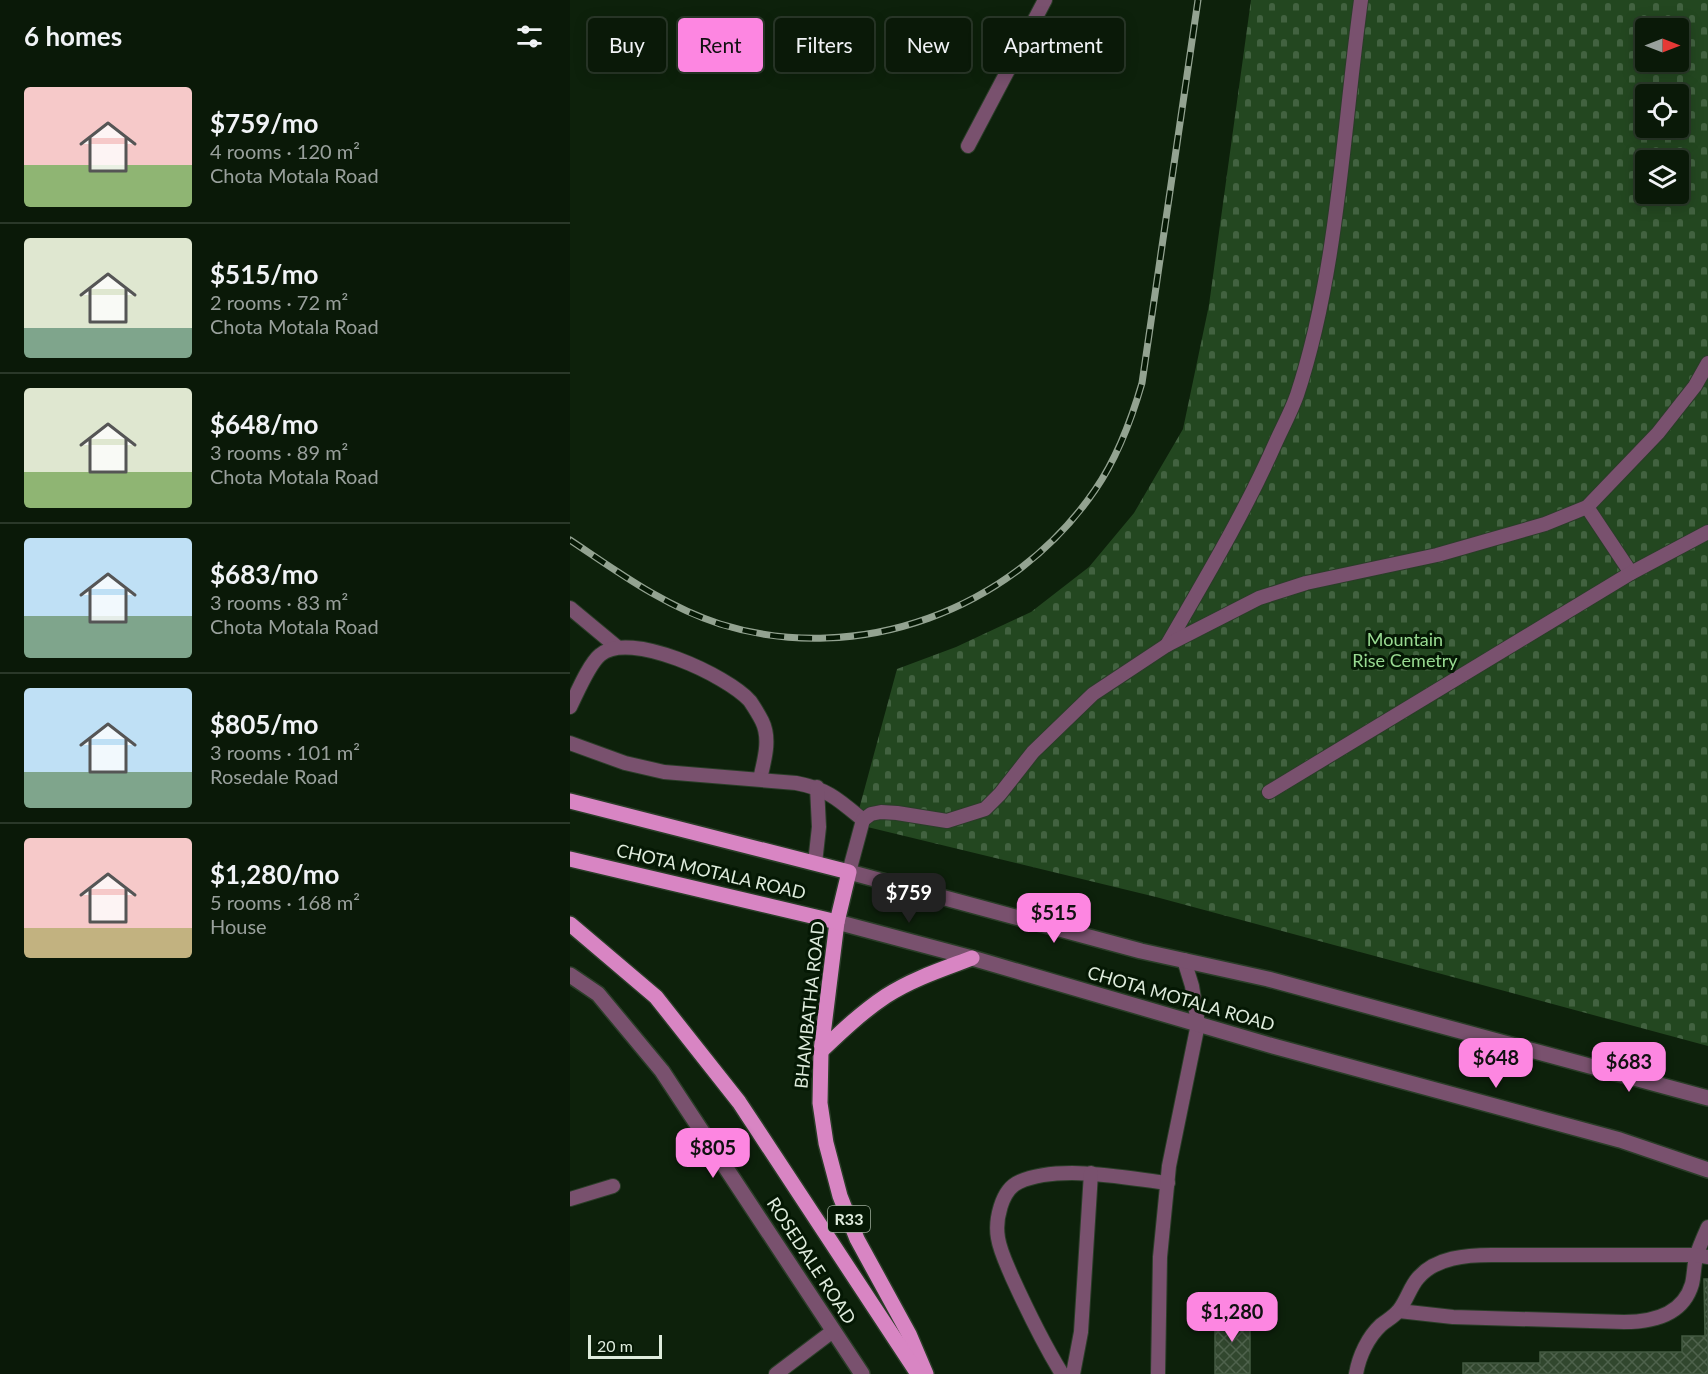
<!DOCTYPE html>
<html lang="en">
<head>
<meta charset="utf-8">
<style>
  :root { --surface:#0a1908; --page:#182616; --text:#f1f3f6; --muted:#99a09c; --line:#2a3829; --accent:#fd86e1 }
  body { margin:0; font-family:Lato,sans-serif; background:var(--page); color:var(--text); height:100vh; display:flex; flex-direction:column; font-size:22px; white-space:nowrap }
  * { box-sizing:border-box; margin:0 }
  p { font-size:20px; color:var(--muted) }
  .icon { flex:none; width:33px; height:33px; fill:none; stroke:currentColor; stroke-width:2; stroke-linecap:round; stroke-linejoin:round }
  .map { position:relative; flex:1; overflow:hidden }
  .drawer { display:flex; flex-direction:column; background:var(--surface); width:570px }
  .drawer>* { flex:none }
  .hud { position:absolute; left:18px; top:18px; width:570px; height:54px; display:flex; gap:12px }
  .needle { width:39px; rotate:90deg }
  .buttons { position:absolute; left:1065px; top:18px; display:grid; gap:12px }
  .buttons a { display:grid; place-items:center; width:54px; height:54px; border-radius:6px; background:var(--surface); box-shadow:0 3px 15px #0003,0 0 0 2px var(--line); font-size:30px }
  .scale { position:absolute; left:18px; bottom:15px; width:74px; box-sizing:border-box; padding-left:6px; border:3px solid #dfecdd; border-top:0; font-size:16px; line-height:21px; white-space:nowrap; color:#dfecdd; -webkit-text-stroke:4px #051804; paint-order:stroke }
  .price { position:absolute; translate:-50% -51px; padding:0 14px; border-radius:12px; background:var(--accent); color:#111; font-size:20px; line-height:39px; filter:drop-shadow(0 2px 3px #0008) }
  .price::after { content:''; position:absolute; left:50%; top:36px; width:18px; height:14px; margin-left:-9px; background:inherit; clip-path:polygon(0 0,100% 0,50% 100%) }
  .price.selected { background:#222; color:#fff }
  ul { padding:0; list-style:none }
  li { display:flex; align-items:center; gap:18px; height:150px; padding:0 24px }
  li+li { border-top:2px solid var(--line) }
  li span { display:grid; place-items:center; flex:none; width:168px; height:120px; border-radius:6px; color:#555 }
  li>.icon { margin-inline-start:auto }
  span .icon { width:72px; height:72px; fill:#fffc; stroke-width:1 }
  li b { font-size:26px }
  h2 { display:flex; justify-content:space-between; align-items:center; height:72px; padding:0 24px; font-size:26px }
  .tag { padding:0 21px; border-radius:6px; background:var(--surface); box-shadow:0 3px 15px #0003,0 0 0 2px var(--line); font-size:21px; line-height:54px }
  .tag.selected { background:var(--accent); color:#111 }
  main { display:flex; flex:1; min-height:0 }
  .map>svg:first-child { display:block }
  .cemetery { fill:url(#cemetery-stones); fill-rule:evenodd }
  .building { fill:url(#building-cross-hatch); stroke:#435a41; stroke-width:1.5 }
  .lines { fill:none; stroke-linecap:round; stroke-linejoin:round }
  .service-casing { stroke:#2a3d28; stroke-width:16 }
  .minor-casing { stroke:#2a3d28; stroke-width:18 }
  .tertiary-casing { stroke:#2a3d28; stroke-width:18 }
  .primary-casing { stroke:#2a3d28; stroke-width:18 }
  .service { stroke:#79516e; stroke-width:14 }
  .minor { stroke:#79516e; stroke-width:15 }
  .tertiary { stroke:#79516e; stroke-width:15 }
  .primary { stroke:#d885c3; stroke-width:15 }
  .rail-casing { stroke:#93a391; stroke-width:7 }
  .rail { stroke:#051804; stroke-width:4.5; stroke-dasharray:14; stroke-linecap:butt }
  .labels { text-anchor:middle; stroke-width:6; stroke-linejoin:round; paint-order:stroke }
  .shield { fill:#051804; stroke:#9eac9c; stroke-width:1.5 }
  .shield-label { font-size:16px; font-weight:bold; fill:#dfecdd }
  .park-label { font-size:18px; fill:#99db92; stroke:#051804 }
  .street-label { font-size:18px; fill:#dfecdd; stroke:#051804 }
</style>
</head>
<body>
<main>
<section class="drawer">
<h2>6 homes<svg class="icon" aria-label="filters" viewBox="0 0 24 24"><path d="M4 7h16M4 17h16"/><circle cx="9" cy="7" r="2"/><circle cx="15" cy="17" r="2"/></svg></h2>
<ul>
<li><span style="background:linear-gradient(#f6c9c9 65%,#8fb573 0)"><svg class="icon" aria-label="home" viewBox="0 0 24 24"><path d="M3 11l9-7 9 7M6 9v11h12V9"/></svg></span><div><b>$759/mo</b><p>4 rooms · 120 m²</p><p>Chota Motala Road</p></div></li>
<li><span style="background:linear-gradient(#dfe7d0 75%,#7fa58c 0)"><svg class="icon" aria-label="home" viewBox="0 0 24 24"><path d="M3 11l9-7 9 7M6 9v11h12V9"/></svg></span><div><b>$515/mo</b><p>2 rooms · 72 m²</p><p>Chota Motala Road</p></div></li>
<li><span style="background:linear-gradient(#dfe7d0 70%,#8fb573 0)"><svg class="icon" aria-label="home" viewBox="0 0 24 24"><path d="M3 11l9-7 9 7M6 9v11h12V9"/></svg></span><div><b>$648/mo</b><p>3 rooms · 89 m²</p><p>Chota Motala Road</p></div></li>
<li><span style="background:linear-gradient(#bfe0f5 65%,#7fa58c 0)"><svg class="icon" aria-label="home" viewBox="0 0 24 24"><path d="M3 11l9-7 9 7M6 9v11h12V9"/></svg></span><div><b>$683/mo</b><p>3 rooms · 83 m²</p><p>Chota Motala Road</p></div></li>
<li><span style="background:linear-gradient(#bfe0f5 70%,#7fa58c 0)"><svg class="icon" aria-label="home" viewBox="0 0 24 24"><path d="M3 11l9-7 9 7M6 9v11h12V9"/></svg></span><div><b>$805/mo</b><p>3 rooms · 101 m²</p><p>Rosedale Road</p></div></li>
<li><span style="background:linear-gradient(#f6c9c9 75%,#c2b280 0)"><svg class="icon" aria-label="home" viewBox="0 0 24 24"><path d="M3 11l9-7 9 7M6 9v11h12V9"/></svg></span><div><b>$1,280/mo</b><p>5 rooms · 168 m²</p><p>House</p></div></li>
</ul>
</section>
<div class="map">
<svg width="1138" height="1374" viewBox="0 0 1138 1374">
  <defs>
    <pattern id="cemetery-stones" width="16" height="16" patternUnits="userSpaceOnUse" patternTransform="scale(1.5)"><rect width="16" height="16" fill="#234720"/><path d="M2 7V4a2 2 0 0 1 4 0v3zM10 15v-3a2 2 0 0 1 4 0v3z" fill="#426240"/></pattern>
    <pattern id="building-cross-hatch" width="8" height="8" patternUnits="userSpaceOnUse" patternTransform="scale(1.5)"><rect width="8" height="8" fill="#31472e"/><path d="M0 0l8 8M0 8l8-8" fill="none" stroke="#4e624c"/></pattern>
  </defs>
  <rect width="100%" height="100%" fill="#0d210b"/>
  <path class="cemetery" d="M 681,0 L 1138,0 L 1138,1046 L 586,897 L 285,824 L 327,669 L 386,647 L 461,612 L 519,567 L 564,513 L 613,429 L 639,305 ZM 1076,28 L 1108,28 L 1108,62 L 1076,62 ZM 1076,94 L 1108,94 L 1108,128 L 1076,128 ZM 1076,160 L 1108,160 L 1108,194 L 1076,194 Z"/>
  <g class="building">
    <path d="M 1134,1279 L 1138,1279 L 1138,1374 L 893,1374 L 893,1363 L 970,1363 L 970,1352 L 1112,1352 L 1112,1336 L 1135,1336 Z"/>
    <rect x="645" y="1312" width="35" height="62"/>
  </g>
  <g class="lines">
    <g class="service-casing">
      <g id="service">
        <path d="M 398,146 L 475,0"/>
        <path d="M 1017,507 L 1061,573"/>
        <path d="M 0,608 L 47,647"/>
        <path d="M 597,645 C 635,579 674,514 705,444 C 712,428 721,412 727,395 C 768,271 773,129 791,0"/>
        <path d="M 0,707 C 7,693 19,664 30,655 C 59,629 158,676 180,701 C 184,707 189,715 192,721 C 201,739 194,761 190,779"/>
        <path d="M 0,743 L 55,763 L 94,772 L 226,783 C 258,789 269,800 293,820"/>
        <path d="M 699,792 L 1061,573 L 1138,532"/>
        <path d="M 245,863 L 249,827 L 247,787"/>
        <path d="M 279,872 L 293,820 L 301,814 L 311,812 L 327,813 L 377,821 L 415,809 L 430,794 L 463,752 L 523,694 L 597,645 L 689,598 L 736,583 L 867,555 L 975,524 L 1017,507 L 1088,433 L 1125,386 L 1138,363"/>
        <path d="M 0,1199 L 43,1186"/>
        <path d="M 829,1311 L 883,1317 L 1054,1322 C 1082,1322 1113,1315 1122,1284 C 1124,1276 1124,1266 1126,1257 C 1129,1247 1134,1236 1138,1227"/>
        <path d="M 206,1374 L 263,1331"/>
        <path d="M 492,1374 C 473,1343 457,1310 442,1277 C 437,1265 430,1251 428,1238 C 425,1221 431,1190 449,1182 C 490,1164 555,1178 598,1183"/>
        <path d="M 503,1374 L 511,1332 L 521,1173"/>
        <path d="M 588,1374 L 590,1257 L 599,1166 L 628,1024 L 622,986 L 614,960"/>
        <path d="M 786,1374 C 789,1356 798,1337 811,1325 C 817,1320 825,1316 829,1310 C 837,1300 840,1287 848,1278 C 866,1257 897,1255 922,1255 L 1126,1255 L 1138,1257"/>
      </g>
    </g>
    <g class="minor-casing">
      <path id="minor" d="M 0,975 L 28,994 L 92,1071 L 292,1374"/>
    </g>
    <g class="tertiary-casing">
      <g id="tertiary">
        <path d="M 279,872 L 571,951 L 698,979 L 1138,1098"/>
        <path d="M 267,922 L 402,958 L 703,1046 L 1050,1140 L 1138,1170"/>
      </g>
    </g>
    <g class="primary-casing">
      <g id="primary">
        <path d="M 0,801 L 279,872 L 267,922 L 251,1051 L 250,1103 L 256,1143 L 270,1196 L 287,1239 L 339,1334 L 356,1374"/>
        <path d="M 0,859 L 267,922"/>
        <path d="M 0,924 L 86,997 L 169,1102 L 348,1374"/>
        <path d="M 251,1051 C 272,1031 292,1012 316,996 C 342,979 373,969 402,958"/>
      </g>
    </g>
    <use href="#service" class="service"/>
    <use href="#minor" class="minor"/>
    <use href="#tertiary" class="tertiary"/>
    <use href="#primary" class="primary"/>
    <g class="rail-casing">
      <path id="rail" d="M 0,540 C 48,572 94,606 150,624 C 289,667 443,610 525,490 C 547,458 561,421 572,383 L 628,0"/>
    </g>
    <use href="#rail" class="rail"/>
  </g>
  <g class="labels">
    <rect class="shield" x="258" y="1206" width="42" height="26" rx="4.5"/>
    <g class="shield-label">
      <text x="279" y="1225">R33</text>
    </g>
    <g class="park-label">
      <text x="835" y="646">Mountain<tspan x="835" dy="21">Rise Cemetry</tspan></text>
    </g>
    <g class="street-label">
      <text transform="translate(141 872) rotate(13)" y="6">CHOTA MOTALA ROAD</text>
      <text transform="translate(611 999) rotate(16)" y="6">CHOTA MOTALA ROAD</text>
      <text transform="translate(240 1005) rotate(-84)" y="6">BHAMBATHA ROAD</text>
      <text transform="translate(241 1261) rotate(57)" y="6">ROSEDALE ROAD</text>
    </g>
  </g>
</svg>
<div class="buttons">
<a><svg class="needle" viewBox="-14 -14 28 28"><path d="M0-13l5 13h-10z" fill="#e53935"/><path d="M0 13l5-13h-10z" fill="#99a09c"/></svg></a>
<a><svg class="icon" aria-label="locate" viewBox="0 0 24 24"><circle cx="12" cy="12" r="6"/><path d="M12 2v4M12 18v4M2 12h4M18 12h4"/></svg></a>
<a><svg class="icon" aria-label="layers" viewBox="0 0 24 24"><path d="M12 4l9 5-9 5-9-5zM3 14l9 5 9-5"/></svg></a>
</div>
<div class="scale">20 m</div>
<b class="price selected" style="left:339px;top:924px">$759</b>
<b class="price" style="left:484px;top:944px">$515</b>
<b class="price" style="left:926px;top:1089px">$648</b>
<b class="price" style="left:1059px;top:1093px">$683</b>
<b class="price" style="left:143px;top:1179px">$805</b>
<b class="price" style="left:662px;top:1343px">$1,280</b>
<div class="hud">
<a class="tag">Buy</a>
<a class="tag selected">Rent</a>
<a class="tag">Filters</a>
<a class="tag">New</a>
<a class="tag">Apartment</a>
</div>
</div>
</main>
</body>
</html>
